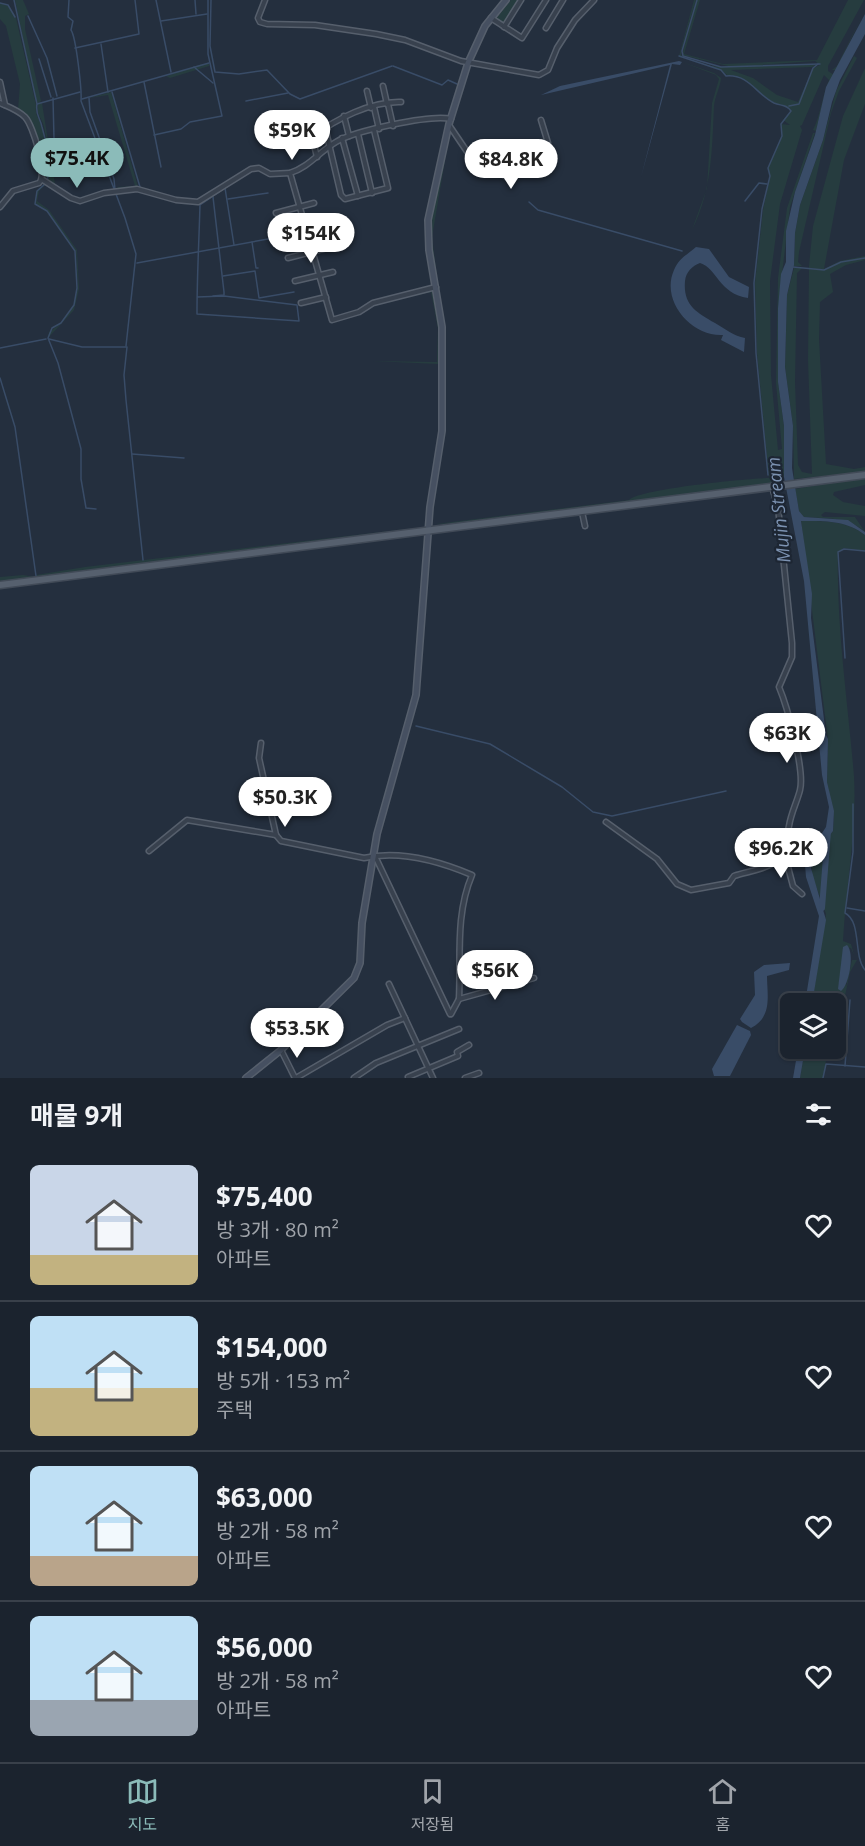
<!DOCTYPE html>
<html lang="ko">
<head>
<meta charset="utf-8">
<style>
  :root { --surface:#1b232e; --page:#242b36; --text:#f1f3f6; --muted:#a0a4aa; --line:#39404a; --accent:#8bbbb9 }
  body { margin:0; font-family:"Open Sans","Noto Sans KR",sans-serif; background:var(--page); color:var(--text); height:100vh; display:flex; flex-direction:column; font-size:22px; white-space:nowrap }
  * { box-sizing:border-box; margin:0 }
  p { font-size:20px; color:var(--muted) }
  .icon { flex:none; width:33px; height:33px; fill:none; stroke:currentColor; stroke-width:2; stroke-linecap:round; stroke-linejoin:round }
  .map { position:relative; height:1078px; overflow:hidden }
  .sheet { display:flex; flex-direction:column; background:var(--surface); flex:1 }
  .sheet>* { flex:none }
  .fabs { position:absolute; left:780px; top:993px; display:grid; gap:12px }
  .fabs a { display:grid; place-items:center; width:66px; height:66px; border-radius:9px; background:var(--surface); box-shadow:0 2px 4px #0004,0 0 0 2px var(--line); font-size:30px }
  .price { position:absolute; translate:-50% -51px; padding:0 14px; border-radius:21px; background:#fff; color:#222; font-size:20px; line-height:39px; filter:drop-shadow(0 2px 3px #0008) }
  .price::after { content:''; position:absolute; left:50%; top:36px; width:18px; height:14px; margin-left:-9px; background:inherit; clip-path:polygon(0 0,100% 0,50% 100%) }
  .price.on { background:var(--accent); color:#111 }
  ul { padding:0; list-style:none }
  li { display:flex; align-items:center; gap:18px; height:150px; padding:0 30px }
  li+li { border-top:2px solid var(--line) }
  li span { display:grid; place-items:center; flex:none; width:168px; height:120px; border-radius:9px; color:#555 }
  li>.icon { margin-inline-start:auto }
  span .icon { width:72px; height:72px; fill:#fffc; stroke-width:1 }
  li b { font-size:26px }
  h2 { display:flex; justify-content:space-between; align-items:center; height:72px; padding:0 30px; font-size:26px }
  .menu { display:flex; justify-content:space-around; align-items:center; height:84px; border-top:2px solid var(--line); background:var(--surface); font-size:16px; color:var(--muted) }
  .menu a { display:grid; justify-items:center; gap:3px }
  .menu .on { color:var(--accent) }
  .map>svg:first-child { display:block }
  .green { fill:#263c3f; fill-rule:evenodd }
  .water { fill:#394c67 }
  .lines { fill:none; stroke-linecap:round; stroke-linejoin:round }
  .stream { stroke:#394c67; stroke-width:1.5 }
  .river { stroke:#394c67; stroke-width:6 }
  .street-casing { stroke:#565f6c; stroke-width:7 }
  .secondary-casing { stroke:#565f6c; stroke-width:8 }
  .primary-casing { stroke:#414a57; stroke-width:9 }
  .street { stroke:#38414e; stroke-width:4 }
  .secondary { stroke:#465061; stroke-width:5 }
  .primary { stroke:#56606e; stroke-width:6 }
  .labels { text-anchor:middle; stroke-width:4.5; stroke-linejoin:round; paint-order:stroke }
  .water-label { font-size:18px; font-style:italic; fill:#7c92b1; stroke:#1d2633 }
</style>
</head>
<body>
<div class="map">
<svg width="865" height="1078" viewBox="0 0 865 1078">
  <rect width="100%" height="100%" fill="#242f3e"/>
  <g class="green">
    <path d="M 15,0 L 23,0 L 29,14 L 25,16 L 25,29 L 41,101 L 37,104 Z"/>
    <path d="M 511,0 L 519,0 L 504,25 L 495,20 Z"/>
    <path d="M 694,0 L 696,0 L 681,51 L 681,55 C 693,62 715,69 728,66 L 682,55 L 697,0 L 700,0 L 684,54 L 723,64 L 817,60 L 848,0 L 864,0 L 828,66 L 828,71 L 834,75 L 826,87 L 816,131 L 813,130 C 821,114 822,96 829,80 L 824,75 L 802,125 L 800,126 L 802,130 L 780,204 L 770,281 L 771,375 L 778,450 L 782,449 L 776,383 L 778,278 L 787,208 L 813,133 L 815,133 L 790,207 L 778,308 L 778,382 L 784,426 L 784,480 L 759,487 L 467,523 L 436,524 L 629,500 C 638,489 750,478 769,478 L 757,353 L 755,283 L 763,210 L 770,176 L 768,168 L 782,136 L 781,124 L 790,125 L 783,120 L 791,111 C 786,104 782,106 775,103 C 757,95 750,74 727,75 L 721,70 L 679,56 ZM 815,61 L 820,65 L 813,68 L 798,102 L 777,95 L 753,78 L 731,70 L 812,67 L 818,64 L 759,65 Z"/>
    <path d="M 0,3 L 8,6 L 16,18 L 36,105 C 35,118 39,116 42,127 C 46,140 51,167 46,180 L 32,125 L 18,110 L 20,84 L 6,26 L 0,19 Z"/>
    <path d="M 865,10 L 836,70 L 832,70 L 837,66 Z"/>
    <path d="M 854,56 L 857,58 L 839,91 L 831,113 L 799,252 L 798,262 L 802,266 L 794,266 L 795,233 L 800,205 L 823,140 L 836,91 Z"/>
    <path d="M 682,62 L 714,73 L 721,78 C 720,88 715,96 714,106 C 712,150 712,190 692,230 L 707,188 L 712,103 L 719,79 L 716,75 Z"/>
    <path d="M 202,64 L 209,64 L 209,66 L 170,78 L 166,76 Z"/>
    <path d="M 865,68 L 865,104 L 844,160 L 824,269 L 840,261 L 865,256 L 865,260 L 846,265 L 830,274 L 833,292 L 820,302 L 819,339 L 826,464 L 854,469 L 865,467 L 865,472 L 794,479 L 793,426 L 785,367 L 787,295 L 794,268 L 802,268 L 797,273 L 795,382 L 798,465 L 802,472 L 812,474 L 808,360 L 809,266 L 813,226 L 843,116 Z"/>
    <path d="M 111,92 L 138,187 L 117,189 L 118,187 L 135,186 L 108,95 L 89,98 Z"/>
    <path d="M 42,103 L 55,184 L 48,180 C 53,165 47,143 44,127 C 42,117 36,116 38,104 Z"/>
    <path d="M 450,131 L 432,237 L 439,292 L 429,228 Z"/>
    <path d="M 46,182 L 61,194 L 46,184 L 39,191 L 37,201 L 49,210 L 77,250 L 79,289 L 74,310 L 48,338 L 49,332 L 62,323 L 74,305 L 78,288 L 76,251 L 47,210 L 36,204 L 37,191 Z"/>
    <path d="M 432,291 L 439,330 L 438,364 L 372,361 L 437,362 L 438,329 L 431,292 L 374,305 Z"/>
    <path d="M 865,477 L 865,485 L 834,492 L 833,495 L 843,502 L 865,506 L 865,516 L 825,512 L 821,515 L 823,517 L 855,517 L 865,532 C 847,516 827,519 804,517 L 799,511 L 795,489 Z"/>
    <path d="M 801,521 C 824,521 846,520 865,535 L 865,551 L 844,548 L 838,552 C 836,624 848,704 854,776 C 857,831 846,886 843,941 L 851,944 L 854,955 L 851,948 L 843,947 L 846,987 L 852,960 L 857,960 L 850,972 L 845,996 L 836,998 L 835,1003 L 812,1003 L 826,914 L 812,875 L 812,860 L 833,831 L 834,817 L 827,782 L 828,740 Z"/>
    <path d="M 423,527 L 36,577 L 36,575 L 85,567 Z"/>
    <path d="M 23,575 L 35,577 L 0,582 L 0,577 Z"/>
    <path d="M 805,1049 L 828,1049 L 823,1078 L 800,1078 Z"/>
  </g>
  <g class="water">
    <path d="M 865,14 L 865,34 L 840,80 L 832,102 L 823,140 L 800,205 L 795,233 L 794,265 L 787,295 L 785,367 L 793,426 L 792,468 L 799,511 L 804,517 L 848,520 L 865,532 L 865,535 C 846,520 824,521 801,521 L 812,594 L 811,618 L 826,735 L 828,739 L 827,782 L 834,811 L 833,831 L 815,854 L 811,868 L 826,920 L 812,1004 L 805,1003 L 819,916 L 806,877 L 805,865 L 810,851 L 826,827 L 829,807 L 822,775 L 804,581 L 784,477 L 784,426 L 778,382 L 778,308 L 781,274 L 786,262 L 786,231 L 795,192 L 815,135 L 826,87 Z"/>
    <path d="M 679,61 L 682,62 L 680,65 L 672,64 L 641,177 L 670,65 L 541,95 L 560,86 Z"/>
    <path d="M 696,247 L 709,249 L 729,277 L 749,287 L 748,298 C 719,294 717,268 700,263 C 692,266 686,272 685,281 C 683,305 696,312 715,323 C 725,329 734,336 745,338 L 744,352 L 721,340 L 723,335 C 692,337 660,301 674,270 C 679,258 687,255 696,247 Z"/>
    <path d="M 847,945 C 855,953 849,985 841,991 L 838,989 L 843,947 Z"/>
    <path d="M 790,963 L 789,970 L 767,976 C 767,994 773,1017 751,1028 L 742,1022 L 740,1019 L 755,995 L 754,972 L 764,965 Z"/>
    <path d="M 737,1025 L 750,1031 L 751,1035 L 730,1076 L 714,1076 L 712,1069 Z"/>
    <path d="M 798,1049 L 805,1049 L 800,1078 L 793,1078 Z"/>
  </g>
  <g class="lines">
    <g class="stream">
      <path d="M 14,0 L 37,104 C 35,115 40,117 42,127 C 46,140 52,167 47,180"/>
      <path d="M 69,0 L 68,17 L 73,21 L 71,30 C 76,37 82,90 81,101 L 125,218 L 136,254 L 126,346"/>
      <path d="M 156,0 L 171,72"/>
      <path d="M 195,0 L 196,14"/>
      <path d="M 211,0 L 210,46 L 215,72 L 239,74 L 267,70 L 290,94 L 300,99 L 392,66"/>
      <path d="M 697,0 L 682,51 L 683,56 L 721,67 L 820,64"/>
      <path d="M 0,3 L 8,5 L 15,17"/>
      <path d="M 28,16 L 47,58 L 57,96"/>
      <path d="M 161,21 L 207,14"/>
      <path d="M 101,44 L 108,92"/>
      <path d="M 75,48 L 139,34 L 135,0"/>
      <path d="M 679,56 L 721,70 L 726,76 C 749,74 756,94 774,103 C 781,106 786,104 791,111 L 781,124 L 782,136 L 768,168 L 770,176 L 762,209 L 754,283 L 756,353 L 768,475"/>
      <path d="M 39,59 L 51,97"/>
      <path d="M 393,66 L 442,85 L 448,80 L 457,84"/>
      <path d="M 194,67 L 213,83"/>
      <path d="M 144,82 L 161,167"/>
      <path d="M 112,92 L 140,187"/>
      <path d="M 53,98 L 54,139"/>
      <path d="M 89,98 L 90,112 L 114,179 L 115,190"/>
      <path d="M 82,99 L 209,63"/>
      <path d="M 246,101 L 288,93"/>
      <path d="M 37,104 L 80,92"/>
      <path d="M 789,106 L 799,104 L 813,68 L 818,64"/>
      <path d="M 154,135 L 181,129 L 190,122 L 222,116 L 208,54 L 208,0"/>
      <path d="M 45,184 L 37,191 L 35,204 L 47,211 L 75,251 L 77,288 L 74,305 L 61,323 L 52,328 L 48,338 L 58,363 L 81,449 L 81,479 L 86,508 L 96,509"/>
      <path d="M 225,188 L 234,245"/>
      <path d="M 213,197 L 224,292 L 224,295 L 213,296"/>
      <path d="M 228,199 L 268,193"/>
      <path d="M 745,201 L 759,183 L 767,184"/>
      <path d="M 529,202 L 538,210 L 682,251"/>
      <path d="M 252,242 L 256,268 L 258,268"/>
      <path d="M 137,263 L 279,237"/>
      <path d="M 793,267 L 824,270 L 841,262 L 865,258"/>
      <path d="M 223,276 L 255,271 L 259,298 L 294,292"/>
      <path d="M 197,297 L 224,296 L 297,305 L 299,321 L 197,314 L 197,312 C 197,277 199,241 200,205 L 225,188"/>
      <path d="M 49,339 L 82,347 L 127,347 L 124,375 L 126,400 L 143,560"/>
      <path d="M 0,348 L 46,339"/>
      <path d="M 0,378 L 15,427 L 36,576"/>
      <path d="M 132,454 L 184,458"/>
      <path d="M 845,658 L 838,552 L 844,549 L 865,551"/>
      <path d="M 416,726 L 490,744 L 562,787 L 593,812 L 612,816 L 726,791"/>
      <path d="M 853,804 L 853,852 L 845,913 C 862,922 853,956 865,970"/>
      <path d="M 847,908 L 865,911"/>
      <path d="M 845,1066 L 850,1000"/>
      <path d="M 823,1078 L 826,1064 L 865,1067"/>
    </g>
    <path class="river" d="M 822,908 L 828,831"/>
    <g class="street-casing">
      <g id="street">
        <path d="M 265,0 L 258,18 L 260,22 L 267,24 L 315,25 L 376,34 L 405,40 L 461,61 L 539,75 L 548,70 L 557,48 L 575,20 L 594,0"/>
        <path d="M 491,18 L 522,38 L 546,0"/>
        <path d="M 504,27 L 521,0"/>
        <path d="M 546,28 L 563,0"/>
        <path d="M 0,82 L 5,105"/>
        <path d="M 383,86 L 387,104"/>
        <path d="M 367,91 L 371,108"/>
        <path d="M 0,103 C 9,107 18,110 25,117 C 33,125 48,175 39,183 L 13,191 L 0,207"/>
        <path d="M 388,104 L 393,126"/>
        <path d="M 374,107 L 379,129"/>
        <path d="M 344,116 L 349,136"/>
        <path d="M 449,125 L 470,156 L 510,179 L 548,143 L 541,120"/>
        <path d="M 325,127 L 341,195 L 345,199 L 388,188 L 374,130"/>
        <path d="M 358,134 L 372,193"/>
        <path d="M 342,138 L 358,196"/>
        <path d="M 317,157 L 312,137 C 336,119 371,101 401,102"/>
        <path d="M 43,180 L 71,198 L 80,201 L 104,193 L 137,189 L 176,200 L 198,202 L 251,169 L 259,168 L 270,174 L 290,173"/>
        <path d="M 276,213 L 314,203"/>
        <path d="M 282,235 L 317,226"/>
        <path d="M 288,258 L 327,248"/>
        <path d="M 295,281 L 333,272"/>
        <path d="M 436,287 L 373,303 L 359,312 L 332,320 L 290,173 C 309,167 319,152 336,142 C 354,131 431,114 451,119"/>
        <path d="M 301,303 L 326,297"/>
        <path d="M 582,512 L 585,526"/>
        <path d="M 261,743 L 259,758 L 276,835 L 281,841 L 364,858 C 399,850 439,861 472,875 C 455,915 461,957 459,999"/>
        <path d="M 606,822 L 657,859 L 677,884 L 691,890 L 729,883 L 734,876 C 745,872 764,870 773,863 C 785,855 786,839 789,826 C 791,813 797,802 800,790 C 805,770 787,706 779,687 L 792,657 L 792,643 L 778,507 L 772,487"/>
        <path d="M 149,851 L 187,820 L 276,835"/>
        <path d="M 784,852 L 793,886 L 802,894"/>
        <path d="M 374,854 L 450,1014"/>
        <path d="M 389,984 L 433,1078"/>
        <path d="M 451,1014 L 459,999 L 534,978"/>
        <path d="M 281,1050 L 295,1078"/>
        <path d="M 408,1077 L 458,1056 L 457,1052 L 469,1045"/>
        <path d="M 296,1078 L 387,1025 L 405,1018"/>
        <path d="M 354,1078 L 376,1063 L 459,1029"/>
        <path d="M 465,1078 L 479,1073"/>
      </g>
    </g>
    <g class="secondary-casing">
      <path id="secondary" d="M 246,1078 L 281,1050 L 354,978 L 360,963 L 362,923 L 377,834 L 416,695 L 430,507 L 442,431 L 442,327 L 429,250 L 428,220 L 449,124 L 468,63 L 485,26 L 506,0"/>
    </g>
    <g class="primary-casing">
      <path id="primary" d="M 0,585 L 865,475"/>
    </g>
    <use href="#street" class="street"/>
    <use href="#secondary" class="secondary"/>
    <use href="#primary" class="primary"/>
  </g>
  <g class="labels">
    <g class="water-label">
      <text transform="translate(779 510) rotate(-96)" y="6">Mujin Stream</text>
    </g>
  </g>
</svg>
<div class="fabs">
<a><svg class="icon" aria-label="layers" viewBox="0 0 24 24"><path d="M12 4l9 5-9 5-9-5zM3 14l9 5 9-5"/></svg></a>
</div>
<b class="price" style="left:292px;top:161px">$59K</b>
<b class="price on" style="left:77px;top:189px">$75.4K</b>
<b class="price" style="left:511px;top:190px">$84.8K</b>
<b class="price" style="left:311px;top:264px">$154K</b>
<b class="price" style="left:787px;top:764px">$63K</b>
<b class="price" style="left:285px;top:828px">$50.3K</b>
<b class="price" style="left:781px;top:879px">$96.2K</b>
<b class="price" style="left:495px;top:1001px">$56K</b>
<b class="price" style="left:297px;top:1059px">$53.5K</b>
</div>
<section class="sheet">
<h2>매물 9개<svg class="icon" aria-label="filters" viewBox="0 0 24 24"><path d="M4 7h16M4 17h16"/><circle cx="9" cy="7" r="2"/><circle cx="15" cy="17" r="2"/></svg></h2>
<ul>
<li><span style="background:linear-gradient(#c9d6e8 75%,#c2b280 0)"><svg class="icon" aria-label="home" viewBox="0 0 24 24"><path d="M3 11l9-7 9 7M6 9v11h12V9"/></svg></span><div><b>$75,400</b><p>방 3개 · 80 m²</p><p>아파트</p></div><svg class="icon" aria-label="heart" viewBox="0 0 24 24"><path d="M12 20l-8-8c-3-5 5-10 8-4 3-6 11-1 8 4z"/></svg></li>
<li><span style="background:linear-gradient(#bfe0f5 60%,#c2b280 0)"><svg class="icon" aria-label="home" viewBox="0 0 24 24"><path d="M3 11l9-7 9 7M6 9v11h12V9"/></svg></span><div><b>$154,000</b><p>방 5개 · 153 m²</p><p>주택</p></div><svg class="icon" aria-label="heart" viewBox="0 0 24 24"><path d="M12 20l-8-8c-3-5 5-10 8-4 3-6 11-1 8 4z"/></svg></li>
<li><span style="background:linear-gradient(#bfe0f5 75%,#b9a48a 0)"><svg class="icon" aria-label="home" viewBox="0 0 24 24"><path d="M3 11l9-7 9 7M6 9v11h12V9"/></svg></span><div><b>$63,000</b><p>방 2개 · 58 m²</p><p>아파트</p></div><svg class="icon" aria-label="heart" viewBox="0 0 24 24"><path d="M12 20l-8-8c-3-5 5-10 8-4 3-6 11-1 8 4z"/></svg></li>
<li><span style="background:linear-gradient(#bfe0f5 70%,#9aa5b1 0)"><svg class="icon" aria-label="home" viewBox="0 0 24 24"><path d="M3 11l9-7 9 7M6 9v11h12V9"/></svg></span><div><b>$56,000</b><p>방 2개 · 58 m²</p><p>아파트</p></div><svg class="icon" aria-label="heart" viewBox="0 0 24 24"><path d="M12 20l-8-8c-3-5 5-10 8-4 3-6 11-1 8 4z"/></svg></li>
</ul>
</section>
<nav class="menu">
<a class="on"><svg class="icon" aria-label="map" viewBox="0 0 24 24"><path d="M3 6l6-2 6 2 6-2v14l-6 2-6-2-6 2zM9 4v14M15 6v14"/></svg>지도</a>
<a><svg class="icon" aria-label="saved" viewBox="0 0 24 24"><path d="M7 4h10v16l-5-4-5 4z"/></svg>저장됨</a>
<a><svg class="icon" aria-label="home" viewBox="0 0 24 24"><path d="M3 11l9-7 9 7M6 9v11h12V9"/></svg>홈</a>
</nav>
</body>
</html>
